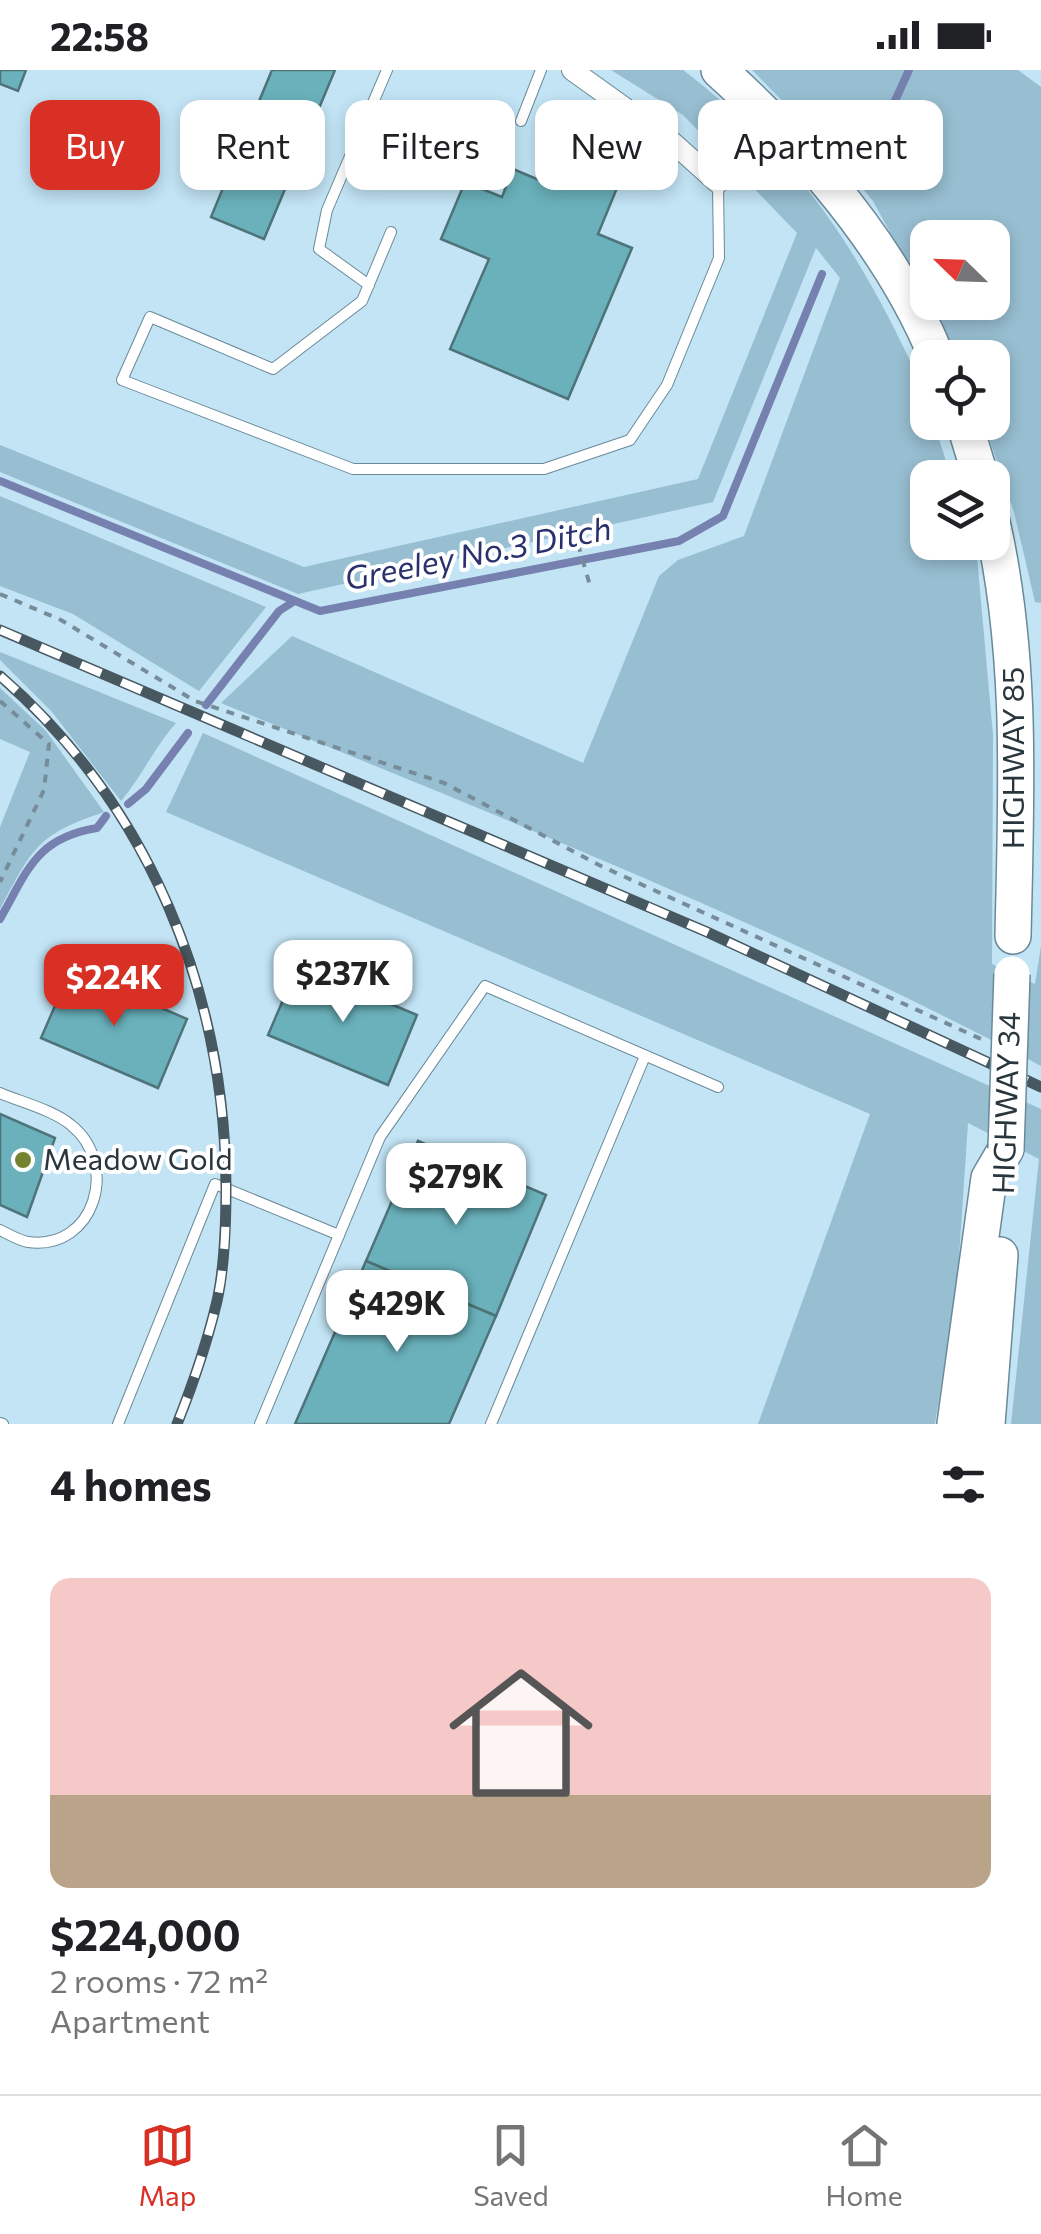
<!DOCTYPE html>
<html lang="en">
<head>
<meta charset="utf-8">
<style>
  :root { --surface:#fff; --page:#f6f6f6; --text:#202124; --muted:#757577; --line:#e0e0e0; --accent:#d93025 }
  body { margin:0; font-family:Commissioner,sans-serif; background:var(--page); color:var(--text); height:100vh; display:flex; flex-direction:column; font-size:38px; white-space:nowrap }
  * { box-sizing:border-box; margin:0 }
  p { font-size:32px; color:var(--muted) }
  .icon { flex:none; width:55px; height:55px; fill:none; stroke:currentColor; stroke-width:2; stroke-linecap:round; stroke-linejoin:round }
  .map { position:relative; height:1354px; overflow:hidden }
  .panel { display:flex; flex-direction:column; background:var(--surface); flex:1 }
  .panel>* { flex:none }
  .guide { position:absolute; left:30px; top:30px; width:982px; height:90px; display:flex; gap:20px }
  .needle { width:65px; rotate:293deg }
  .controls { position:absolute; left:910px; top:150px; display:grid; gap:20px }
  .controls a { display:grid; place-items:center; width:100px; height:100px; border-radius:20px; background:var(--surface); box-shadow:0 5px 15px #0003; font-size:50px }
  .price { position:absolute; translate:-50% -85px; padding:0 22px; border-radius:20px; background:#fff; color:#222; font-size:32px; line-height:65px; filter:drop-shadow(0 2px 5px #0008) }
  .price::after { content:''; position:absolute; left:50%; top:60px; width:30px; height:22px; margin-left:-15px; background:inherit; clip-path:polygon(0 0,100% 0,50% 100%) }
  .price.on { background:var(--accent); color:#fff }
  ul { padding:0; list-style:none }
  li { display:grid; align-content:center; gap:20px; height:530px; padding:0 50px }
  li span { display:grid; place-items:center; height:310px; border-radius:20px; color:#555 }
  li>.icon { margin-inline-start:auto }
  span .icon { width:180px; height:180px; fill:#fffc; stroke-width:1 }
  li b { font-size:42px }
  h2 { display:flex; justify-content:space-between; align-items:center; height:120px; padding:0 50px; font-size:42px }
  .tag { padding:0 35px; border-radius:20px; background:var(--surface); box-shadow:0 5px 15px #0003; font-size:35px; line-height:90px }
  .tag.on { background:var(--accent); color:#fff }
  .status { display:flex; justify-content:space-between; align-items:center; height:70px; padding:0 50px; background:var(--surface); direction:ltr }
  .status svg { height:28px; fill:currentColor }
  .tabs { display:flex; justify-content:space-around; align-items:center; height:140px; border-top:2px solid var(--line); background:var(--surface); font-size:28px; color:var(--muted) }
  .tabs a { display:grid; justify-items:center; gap:5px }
  .tabs .on { color:var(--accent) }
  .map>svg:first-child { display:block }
  .green { fill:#97bed1 }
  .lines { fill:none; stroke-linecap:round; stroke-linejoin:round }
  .stream { stroke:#7681b0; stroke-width:8 }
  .building { fill:#6ab1bb; stroke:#4e7378; stroke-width:2.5 }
  .lane-casing { stroke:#6a8999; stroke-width:12 }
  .street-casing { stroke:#6a8999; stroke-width:22 }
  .highway-casing { stroke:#6a8999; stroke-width:38 }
  .path { stroke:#768d99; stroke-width:4; stroke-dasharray:8 8; stroke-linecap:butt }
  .lane { stroke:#fff; stroke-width:10 }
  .street { stroke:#fff; stroke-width:20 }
  .highway { stroke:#fff; stroke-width:35 }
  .rail-casing { stroke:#475861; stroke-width:11 }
  .rail { stroke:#fff; stroke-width:8; stroke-dasharray:22; stroke-linecap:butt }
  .highway-bridge-casing { stroke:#6a8999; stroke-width:38; stroke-linecap:butt }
  .highway-bridge { stroke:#fff; stroke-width:35 }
  .poi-dot { fill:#758331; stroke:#fff; stroke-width:4 }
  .labels { text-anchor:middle; stroke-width:8; stroke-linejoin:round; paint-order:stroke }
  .street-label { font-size:30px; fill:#29363d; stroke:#fff }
  .poi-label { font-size:30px; fill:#29363d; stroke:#fff; text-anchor:start }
  .water-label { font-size:32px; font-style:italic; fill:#29306c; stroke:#fff }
</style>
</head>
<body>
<div class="status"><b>22:58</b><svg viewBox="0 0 49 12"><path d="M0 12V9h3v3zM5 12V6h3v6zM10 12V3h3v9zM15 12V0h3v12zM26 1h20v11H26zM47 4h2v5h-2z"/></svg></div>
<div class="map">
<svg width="1041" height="1354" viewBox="0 0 1041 1354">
  <rect width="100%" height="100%" fill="#c2e4f5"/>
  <g class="green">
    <path d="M 611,0 L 683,0 C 782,76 839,149 895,260 C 909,289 927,319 928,352 L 934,353 L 951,407 L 928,408 L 928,472 L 973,473 L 977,487 L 993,665 L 992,894 L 1035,914 L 1041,876 L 1041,996 C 777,856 497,746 221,633 L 292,566 L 583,693 L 659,506 L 678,490 L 744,466 L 840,208 L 816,178 L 713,432 L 298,524 L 0,402 L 0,375 L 304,497 L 698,409 L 797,163 L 683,45 Z"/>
    <path d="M 752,0 L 1018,0 L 1041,17 L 1041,533 L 1035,532 L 1014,442 L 984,353 L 992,352 L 992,288 L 959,287 L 928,233 L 992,232 L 992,168 L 928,168 L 927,231 L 873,131 L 827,76 Z"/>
    <path d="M 0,426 L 266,537 L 199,621 L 73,544 L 0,516 Z"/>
    <path d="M 0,582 L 176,653 C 154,678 142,706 121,731 L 52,642 L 0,590 Z"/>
    <path d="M 0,618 L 46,661 L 104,742 C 36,765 33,778 0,839 L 0,757 L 30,682 L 0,669 Z"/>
    <path d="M 203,663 L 1041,1039 L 1041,1354 L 1011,1354 L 1039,1089 L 968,1053 L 957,1217 L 935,1354 L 758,1354 L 870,1044 L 166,742 Z"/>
  </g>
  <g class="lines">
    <g class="stream">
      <path d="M 874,77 L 909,0"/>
      <path d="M 0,411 L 320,541 L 679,471 L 723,446 L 822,204"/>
      <path d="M 206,635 L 279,541 L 293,532"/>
      <path d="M 128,734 L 146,719 L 188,663"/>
      <path d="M 0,849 C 28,800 36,768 97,758 L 106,746"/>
    </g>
  </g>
  <g class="building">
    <path d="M 0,0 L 26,0 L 18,21 L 0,14 Z"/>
    <path d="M 272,0 L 335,0 L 264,169 L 211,147 Z"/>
    <path d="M 562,94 L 617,118 L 598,164 L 632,178 L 568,329 L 450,279 L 489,189 L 441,169 L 465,112 L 502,127 L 513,99 L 546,113 Z"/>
    <path d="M 298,895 L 417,945 L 388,1015 L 268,965 Z"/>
    <path d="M 71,899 L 187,949 L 158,1018 L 41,968 Z"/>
    <path d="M 0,1044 L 55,1068 L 27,1147 L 0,1135 Z"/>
    <path d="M 418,1071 L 546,1125 L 496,1246 L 366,1191 Z"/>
    <path d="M 366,1191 L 496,1246 L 449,1354 L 295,1354 Z"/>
  </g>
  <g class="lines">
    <g class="lane-casing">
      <g id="lane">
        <path d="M 521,51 L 541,0"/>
        <path d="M 391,162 L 362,231 L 273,299 L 150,247 L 122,310 L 353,399 L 544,399 L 630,370 L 667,315 L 719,188 L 718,113"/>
        <path d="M 369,215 L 319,179 L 327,140 L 387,0"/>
        <path d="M 0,1023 C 21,1032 53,1040 71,1055 C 120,1094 95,1181 28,1172 C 20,1171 8,1164 0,1160"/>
        <path d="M 0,1353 L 3,1354"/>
        <path d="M 118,1354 L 215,1114 L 339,1165"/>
        <path d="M 260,1354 L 380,1067 L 485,916 L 718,1017"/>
        <path d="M 491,1354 L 645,986"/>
      </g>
    </g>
    <g class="street-casing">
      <path id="street" d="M 572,0 L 671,71 L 718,113"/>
    </g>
    <g class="highway-casing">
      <g id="highway">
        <path d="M 719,0 C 807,80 892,177 937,288"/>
        <path d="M 964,352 L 981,408"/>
        <path d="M 992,452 C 1023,589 1016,726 1013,866"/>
        <path d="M 955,1354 L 989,1108 L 1006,1079"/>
        <path d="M 987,1354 L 1000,1185"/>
      </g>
    </g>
    <g class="path">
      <path d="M 578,474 L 591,519"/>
      <path d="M 0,524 L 61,550 L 195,631 L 444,713 L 601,796 L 981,969"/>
      <path d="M 0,631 L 49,674 L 44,720 L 0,812"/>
    </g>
    <use href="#lane" class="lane"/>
    <use href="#street" class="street"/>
    <use href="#highway" class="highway"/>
    <g class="rail-casing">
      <g id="rail">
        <path d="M 0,560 L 707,862 L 1041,1017"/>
        <path d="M 0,606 C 149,735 225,922 226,1117 C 226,1154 225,1195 217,1231 C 207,1273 193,1314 177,1354"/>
      </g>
    </g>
    <use href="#rail" class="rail"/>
    <g class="highway-bridge-casing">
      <path id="highway-bridge" d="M 1006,1079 L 1012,904"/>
    </g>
    <use href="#highway-bridge" class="highway-bridge"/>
  </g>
  <circle class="poi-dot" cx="23" cy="1090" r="10"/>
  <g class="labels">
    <g class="street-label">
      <text transform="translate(1014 688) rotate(-90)" y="10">HIGHWAY 85</text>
      <text transform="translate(1007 1033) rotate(-88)" y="10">HIGHWAY 34</text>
    </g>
    <g class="poi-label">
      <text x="43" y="1100">Meadow Gold</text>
    </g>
    <g class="water-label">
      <text transform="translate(478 484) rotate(-11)" y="11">Greeley No.3 Ditch</text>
    </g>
  </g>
</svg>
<div class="controls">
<a><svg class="needle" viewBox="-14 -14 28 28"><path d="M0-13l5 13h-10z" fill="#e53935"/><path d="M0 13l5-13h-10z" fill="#757577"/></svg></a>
<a><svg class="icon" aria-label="locate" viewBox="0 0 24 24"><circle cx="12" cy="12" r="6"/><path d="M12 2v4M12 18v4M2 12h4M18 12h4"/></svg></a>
<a><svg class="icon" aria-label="layers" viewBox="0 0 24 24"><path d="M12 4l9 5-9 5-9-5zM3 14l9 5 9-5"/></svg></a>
</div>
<b class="price" style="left:343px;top:955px">$237K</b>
<b class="price on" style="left:114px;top:959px">$224K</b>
<b class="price" style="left:456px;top:1158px">$279K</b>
<b class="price" style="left:397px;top:1285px">$429K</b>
<div class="guide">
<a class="tag on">Buy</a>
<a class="tag">Rent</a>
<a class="tag">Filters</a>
<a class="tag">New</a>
<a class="tag">Apartment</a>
</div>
</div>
<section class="panel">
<h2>4 homes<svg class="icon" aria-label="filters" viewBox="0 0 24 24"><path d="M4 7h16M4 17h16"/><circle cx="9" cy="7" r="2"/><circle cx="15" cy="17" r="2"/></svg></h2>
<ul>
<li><span style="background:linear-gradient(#f6c9c9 70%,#b9a48a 0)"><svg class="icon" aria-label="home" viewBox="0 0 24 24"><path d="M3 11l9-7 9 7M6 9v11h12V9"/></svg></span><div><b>$224,000</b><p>2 rooms · 72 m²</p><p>Apartment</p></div></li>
</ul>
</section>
<nav class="tabs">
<a class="on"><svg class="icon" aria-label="map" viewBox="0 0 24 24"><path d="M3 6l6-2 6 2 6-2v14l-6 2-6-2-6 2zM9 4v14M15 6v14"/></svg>Map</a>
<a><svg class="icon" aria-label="saved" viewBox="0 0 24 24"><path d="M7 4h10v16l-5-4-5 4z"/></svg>Saved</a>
<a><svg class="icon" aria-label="home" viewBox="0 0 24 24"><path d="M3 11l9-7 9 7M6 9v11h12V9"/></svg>Home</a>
</nav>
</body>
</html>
